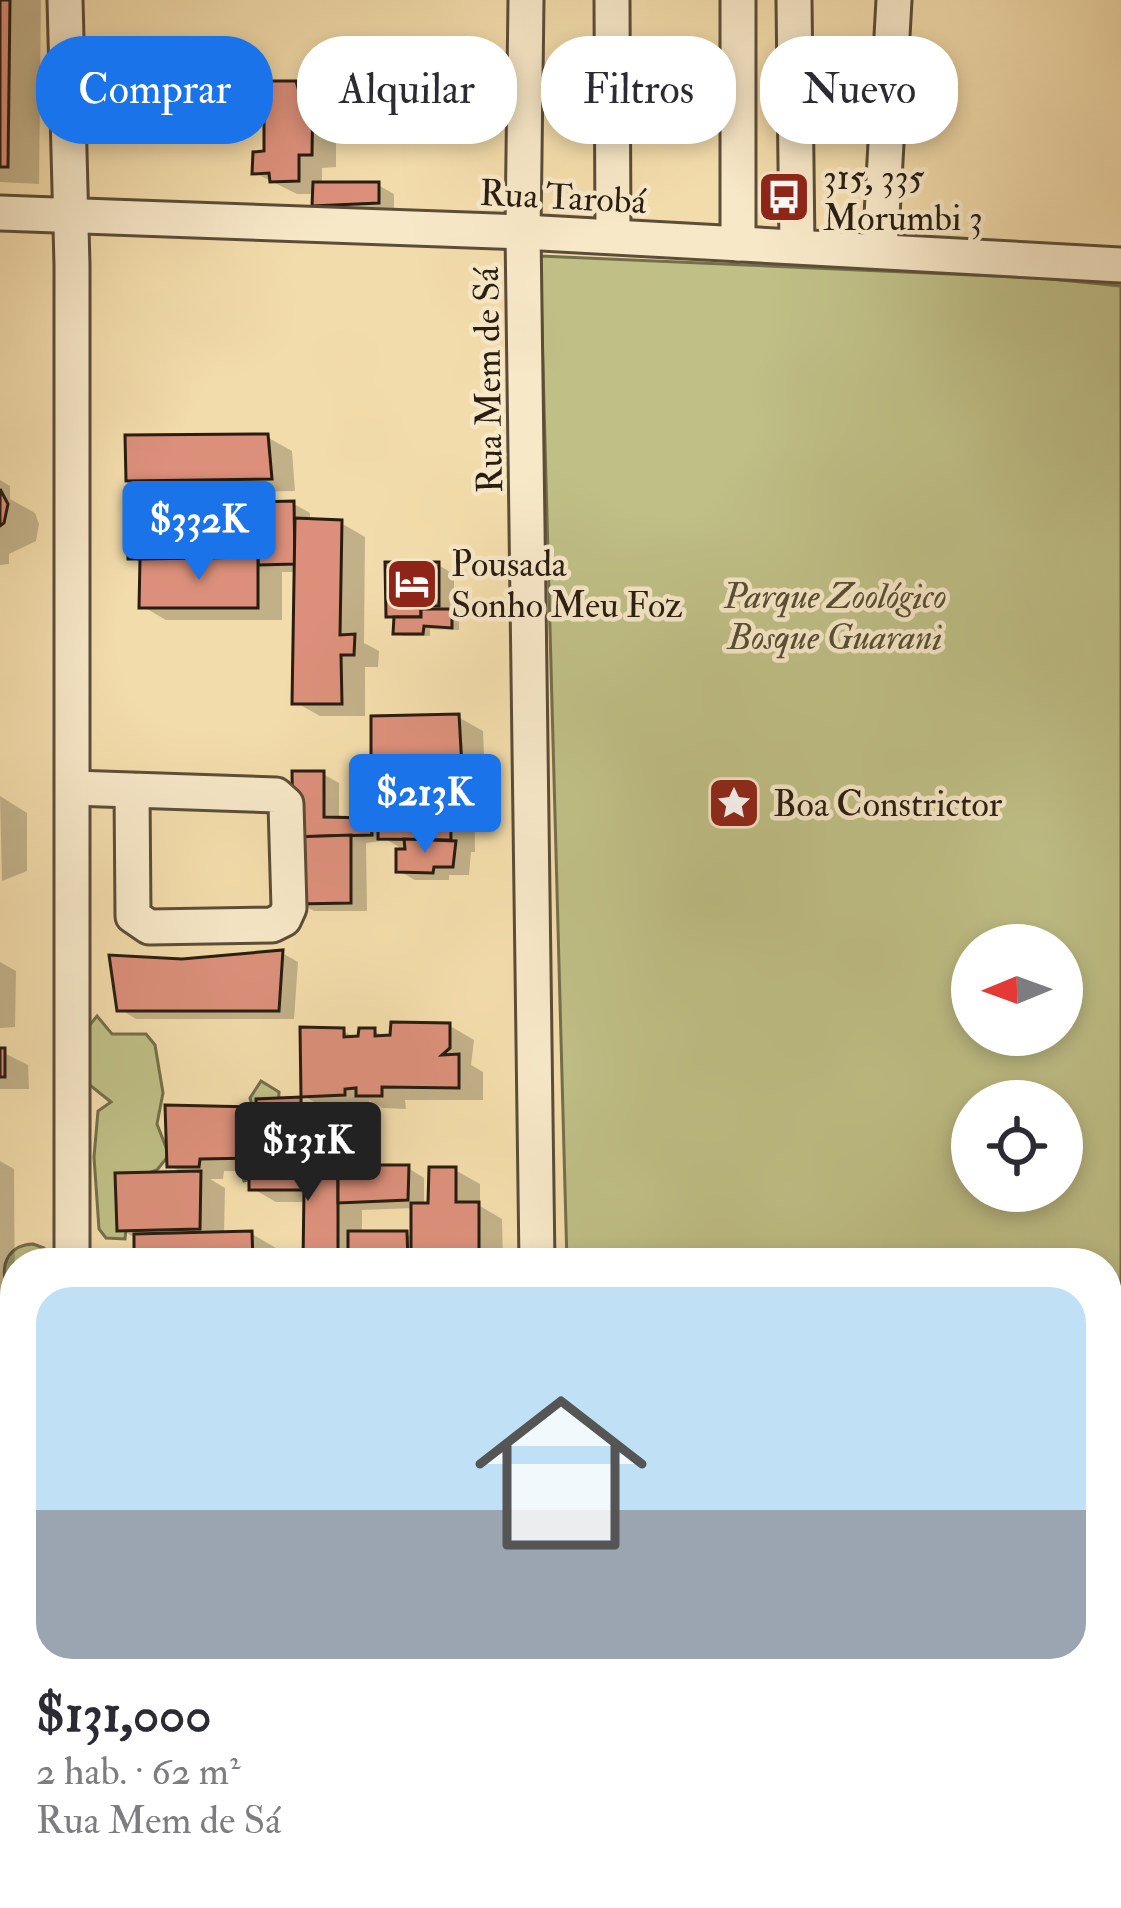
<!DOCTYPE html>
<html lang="es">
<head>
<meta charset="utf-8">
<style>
  :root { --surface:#fff; --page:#f7f7f7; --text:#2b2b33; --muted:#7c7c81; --accent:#1a73e8 }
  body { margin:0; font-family:"IM FELL Double Pica",serif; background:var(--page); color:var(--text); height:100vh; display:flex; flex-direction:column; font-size:45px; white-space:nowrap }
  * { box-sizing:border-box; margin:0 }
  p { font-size:39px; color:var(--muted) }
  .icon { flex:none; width:66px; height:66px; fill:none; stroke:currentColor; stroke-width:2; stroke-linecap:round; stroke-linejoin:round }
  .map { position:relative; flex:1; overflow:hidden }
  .details { position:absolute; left:0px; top:1248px; width:1122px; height:660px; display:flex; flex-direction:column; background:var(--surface); border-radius:48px 48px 0 0; box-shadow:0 6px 18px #0003 }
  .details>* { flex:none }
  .hud { position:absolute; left:36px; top:36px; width:1050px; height:108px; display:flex; gap:24px }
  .needle { width:78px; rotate:269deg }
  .controls { position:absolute; left:951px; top:924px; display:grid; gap:24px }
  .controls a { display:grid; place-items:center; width:132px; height:132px; border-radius:50%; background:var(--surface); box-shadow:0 6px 18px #0003; font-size:60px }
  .price { position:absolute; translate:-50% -102px; padding:0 27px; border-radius:12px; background:var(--accent); color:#fff; font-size:39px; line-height:78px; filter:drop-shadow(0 3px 6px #0008) }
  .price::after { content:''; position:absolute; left:50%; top:72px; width:36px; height:27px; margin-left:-18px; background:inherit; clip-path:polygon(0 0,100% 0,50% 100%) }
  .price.current { background:#222; color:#fff }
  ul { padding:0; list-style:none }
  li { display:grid; align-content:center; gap:24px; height:636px; padding:0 36px }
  li span { display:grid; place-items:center; height:372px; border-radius:36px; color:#555 }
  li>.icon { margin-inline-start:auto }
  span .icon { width:216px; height:216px; fill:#fffc; stroke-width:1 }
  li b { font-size:51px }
  .chip { padding:0 42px; border-radius:48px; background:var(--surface); box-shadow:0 6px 18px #0003; font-size:42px; line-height:108px }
  .chip.current { background:var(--accent); color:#fff }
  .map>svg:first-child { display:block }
  .green { fill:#bfbf86; stroke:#746e4c; stroke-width:3; fill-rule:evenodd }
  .shadow { fill:#0003; fill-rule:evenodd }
  .building { fill:#dc907b; stroke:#291d11; stroke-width:3 }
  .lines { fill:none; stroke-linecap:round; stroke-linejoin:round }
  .minor-casing { stroke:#5c4d38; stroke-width:39 }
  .minor { stroke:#f7e8c8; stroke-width:33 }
  .labels { text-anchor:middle; stroke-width:9; stroke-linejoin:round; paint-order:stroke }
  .poi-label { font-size:36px; fill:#291d11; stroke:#f7e8c8; text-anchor:start }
  .street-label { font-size:36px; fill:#291d11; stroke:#f7e8c8 }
  .park-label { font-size:36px; font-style:italic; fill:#564e34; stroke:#f7e8c8 }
</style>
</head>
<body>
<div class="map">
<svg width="1121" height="1908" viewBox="0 0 1121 1908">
  <rect width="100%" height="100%" fill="#f3dcab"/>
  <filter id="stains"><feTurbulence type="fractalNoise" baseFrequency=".00167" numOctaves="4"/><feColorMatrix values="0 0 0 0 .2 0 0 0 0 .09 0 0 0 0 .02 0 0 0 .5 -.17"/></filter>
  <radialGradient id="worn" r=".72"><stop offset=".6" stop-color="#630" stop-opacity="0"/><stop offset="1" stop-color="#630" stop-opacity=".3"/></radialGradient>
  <g class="green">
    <path d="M 540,256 L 1041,278 L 1121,286 L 1121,1559 L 1107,1562 L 1107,1263 L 567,1263 ZM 972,945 L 1062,945 L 1062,1035 L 972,1035 ZM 972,1101 L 1062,1101 L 1062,1191 L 972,1191 Z"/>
    <path d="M 97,1016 L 112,1034 L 146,1034 L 155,1045 L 163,1093 L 157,1124 L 169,1155 L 157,1170 L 131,1179 L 125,1239 L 106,1238 L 99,1229 L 94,1157 L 98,1111 L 111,1102 L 81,1078 L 80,1037 Z"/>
    <path d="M 261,1081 L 279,1092 L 278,1113 L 291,1116 L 286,1170 L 244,1181 L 238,1162 L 259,1157 L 261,1139 L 250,1098 Z"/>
    <path d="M 33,1244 L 44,1248 L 54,1263 L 15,1263 L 15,1279 L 6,1285 C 0,1262 10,1245 33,1244 Z"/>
    <path d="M 0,1391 L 8,1392 L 15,1401 L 15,1436 L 0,1424 Z"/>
    <path d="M 15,1737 L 15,1806 L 0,1797 L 0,1743 Z"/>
    <path d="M 497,1893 L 585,1893 L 575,1908 L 484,1908 Z"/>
    <path d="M 638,1893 L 783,1893 L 779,1908 L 640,1908 Z"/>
  </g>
  <g class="shadow">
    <path d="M 0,0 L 41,0 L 39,184 L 0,182 Z"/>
    <path d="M 185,57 L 201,66 L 202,105 L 141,104 L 124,95 Z"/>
    <path d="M 296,84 L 336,105 L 336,167 L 322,168 L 322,185 L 378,185 L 394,194 L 394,211 L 331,214 L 315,204 L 316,194 L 297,194 L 255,173 Z"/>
    <path d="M 267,437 L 292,451 L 295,491 L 154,494 L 129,480 Z"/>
    <path d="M 0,480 L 10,486 L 10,499 L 35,513 L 39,524 L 36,541 L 9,554 L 9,564 L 0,565 Z"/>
    <path d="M 294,504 L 310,513 L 310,521 L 341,523 L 365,537 L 364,643 L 379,651 L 378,667 L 365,667 L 365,716 L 320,716 L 295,702 L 297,572 L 282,572 L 282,620 L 166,620 L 142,606 L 143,564 L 131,557 L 225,508 L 249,522 L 250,561 L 261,560 Z"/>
    <path d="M 438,565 L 454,574 L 454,614 L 459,617 L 459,630 L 430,629 L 430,636 L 403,636 L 396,632 L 397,619 L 389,615 Z"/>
    <path d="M 458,717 L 483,731 L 485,779 L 474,779 L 475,852 L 471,852 L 469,875 L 449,875 L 449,880 L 415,880 L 399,871 L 399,847 L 387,840 L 366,843 L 367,911 L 314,911 L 298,902 L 323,774 L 339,783 L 339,820 L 371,821 L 381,827 L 404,797 L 404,780 L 374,766 Z"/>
    <path d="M 0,796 L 27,813 L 27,871 L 2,881 Z"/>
    <path d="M 282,953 L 298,962 L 294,1019 L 136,1019 L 120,1009 L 182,962 Z"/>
    <path d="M 0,962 L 16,971 L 15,1027 L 0,1028 Z"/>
    <path d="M 450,1026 L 474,1040 L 471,1065 L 483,1072 L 483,1100 L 405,1100 L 406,1109 L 383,1108 L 369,1100 L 369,1108 L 328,1110 L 304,1096 L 343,1031 L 361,1041 L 374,1031 L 387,1038 Z"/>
    <path d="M 0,1051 L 28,1065 L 29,1089 L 0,1089 Z"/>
    <path d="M 300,1100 L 316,1110 L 316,1168 L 408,1168 L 424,1178 L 424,1206 L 430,1206 L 455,1170 L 480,1184 L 480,1206 L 502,1219 L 503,1263 L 306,1263 L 307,1202 L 276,1202 L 252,1188 L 252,1171 L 224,1171 L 223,1179 L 210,1179 L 225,1188 L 224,1234 L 252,1234 L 276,1248 L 276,1263 L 137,1263 L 137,1239 L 120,1229 L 185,1174 L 170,1166 L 256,1110 ZM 414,1208 L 414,1238 L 406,1234 L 362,1234 L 362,1210 Z"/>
    <path d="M 0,1161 L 14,1169 L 15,1309 L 0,1309 Z"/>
    <path d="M 0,1441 L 15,1450 L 15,1471 L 1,1471 L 1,1486 L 15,1494 L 15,1517 L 0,1517 Z"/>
    <path d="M 0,1717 L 15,1721 L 15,1783 L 0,1783 Z"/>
    <path d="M 0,1846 L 15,1855 L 15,1893 L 20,1893 L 20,1908 L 0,1908 Z"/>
    <path d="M 573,1893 L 618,1893 L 630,1908 L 558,1908 Z"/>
  </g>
  <g class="building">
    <path d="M 0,0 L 10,0 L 8,167 L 0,167 Z"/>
    <path d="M 121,54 L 185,54 L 187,97 L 122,97 Z"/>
    <path d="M 264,81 L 296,81 L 298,88 L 313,88 L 312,155 L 299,155 L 299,181 L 270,182 L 269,173 L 252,174 L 253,152 L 264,151 Z"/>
    <path d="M 313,182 L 379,182 L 379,203 L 312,206 Z"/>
    <path d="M 268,434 L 272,479 L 126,481 L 125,435 Z"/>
    <path d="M 0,489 L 8,504 L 4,523 L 0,526 Z"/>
    <path d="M 294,501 L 295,564 L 258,565 L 257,502 Z"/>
    <path d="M 226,505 L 227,558 L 128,559 L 127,508 Z"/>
    <path d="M 295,518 L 342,520 L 340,635 L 355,634 L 354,655 L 341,655 L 342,704 L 292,704 Z"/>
    <path d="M 258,557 L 258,608 L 139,608 L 140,559 Z"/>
    <path d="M 385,562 L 439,562 L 439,606 L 400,605 L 421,609 L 421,617 L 386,617 Z"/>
    <path d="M 421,609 L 452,609 L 452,628 L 424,626 L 423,634 L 393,634 L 394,617 L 421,617 Z"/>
    <path d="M 459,714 L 462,767 L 371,768 L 371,716 Z"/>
    <path d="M 401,767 L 450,767 L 451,840 L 378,839 L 378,793 L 401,794 Z"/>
    <path d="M 292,771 L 324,771 L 324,817 L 371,818 L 372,835 L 293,837 Z"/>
    <path d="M 351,835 L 351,903 L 295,904 L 293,837 Z"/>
    <path d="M 404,839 L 456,841 L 453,867 L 434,867 L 433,873 L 396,872 L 396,849 L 405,849 Z"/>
    <path d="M 283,950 L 279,1011 L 117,1011 L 109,955 L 182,959 Z"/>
    <path d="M 391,1022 L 450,1023 L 450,1048 L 442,1055 L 459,1054 L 459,1088 L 382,1087 L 382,1096 L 356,1096 L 356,1088 L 345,1089 L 345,1095 L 301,1097 L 300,1027 L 344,1028 L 344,1037 L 358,1036 L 359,1028 L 375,1028 L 375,1036 L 390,1035 Z"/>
    <rect x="0" y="1048" width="5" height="29"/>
    <path d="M 301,1097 L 301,1165 L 258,1166 L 256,1099 Z"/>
    <path d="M 165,1105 L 256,1107 L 259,1158 L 200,1159 L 199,1167 L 167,1167 Z"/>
    <path d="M 338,1165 L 338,1263 L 303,1263 L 304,1190 L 249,1190 L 249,1166 Z"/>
    <path d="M 338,1165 L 409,1165 L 408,1200 L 338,1203 Z"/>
    <path d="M 429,1167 L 456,1167 L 456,1202 L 479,1202 L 479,1263 L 411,1263 L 411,1203 L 428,1203 Z"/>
    <path d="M 201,1171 L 200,1229 L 117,1231 L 115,1173 Z"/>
    <path d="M 252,1231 L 253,1263 L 134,1263 L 134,1234 Z"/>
    <path d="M 348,1231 L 407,1231 L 408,1263 L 348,1263 Z"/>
    <path d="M 0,1714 L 7,1714 L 6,1771 L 0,1771 Z"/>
    <path d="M 569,1893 L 607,1893 L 619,1908 L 554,1908 Z"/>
  </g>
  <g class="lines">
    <g class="minor-casing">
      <g id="minor">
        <path d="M 65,0 L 72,265 L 72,1263"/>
        <path d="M 526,0 L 523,232 L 537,1263"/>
        <path d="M 612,0 L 613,236"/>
        <path d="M 794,0 L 797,246"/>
        <path d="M 0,213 L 523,232 L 1121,265"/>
        <path d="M 738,244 L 738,0"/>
        <path d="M 880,251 L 894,0"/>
        <path d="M 73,788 L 276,795 L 286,804 L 289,908 L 284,919 L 272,925 L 149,927 L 133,916 L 132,790"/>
        <path d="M 0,1362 L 15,1362"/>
        <path d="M 1107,1592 L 1121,1590"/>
        <path d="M 83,1893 L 83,1908"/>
        <path d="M 459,1908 L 475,1893"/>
      </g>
    </g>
    <use href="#minor" class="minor"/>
  </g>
  <defs>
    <g id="bus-square" transform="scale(2.7)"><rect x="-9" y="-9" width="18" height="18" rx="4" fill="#8f2418" stroke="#f7e8c8"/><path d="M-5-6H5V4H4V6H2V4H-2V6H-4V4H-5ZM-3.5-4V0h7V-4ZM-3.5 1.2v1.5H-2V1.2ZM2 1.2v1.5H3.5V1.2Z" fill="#fff"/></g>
    <g id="hotel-square" transform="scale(2.7)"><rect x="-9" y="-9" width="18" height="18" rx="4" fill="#8f2418" stroke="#f7e8c8"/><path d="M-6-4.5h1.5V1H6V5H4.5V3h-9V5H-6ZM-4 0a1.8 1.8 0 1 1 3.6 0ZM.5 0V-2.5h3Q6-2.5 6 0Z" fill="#fff"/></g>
    <g id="sight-square" transform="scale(2.7)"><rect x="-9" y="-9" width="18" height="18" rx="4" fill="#8f2418" stroke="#f7e8c8"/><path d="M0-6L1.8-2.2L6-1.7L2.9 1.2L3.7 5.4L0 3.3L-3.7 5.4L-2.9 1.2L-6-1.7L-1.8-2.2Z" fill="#fff"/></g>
  </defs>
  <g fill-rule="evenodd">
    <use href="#bus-square" x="784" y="197"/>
    <use href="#hotel-square" x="412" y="584"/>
    <use href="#sight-square" x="734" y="803"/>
  </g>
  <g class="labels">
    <g class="poi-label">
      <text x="823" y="189">315, 335<tspan x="823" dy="41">Morumbi 3</tspan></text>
      <text x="451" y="576">Pousada<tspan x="451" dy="41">Sonho Meu Foz</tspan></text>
      <text x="773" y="816">Boa Constrictor</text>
    </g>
    <g class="street-label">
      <text transform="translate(563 196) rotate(3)" y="13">Rua Tarobá</text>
      <text transform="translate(487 380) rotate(-91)" y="13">Rua Mem de Sá</text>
    </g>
    <g class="park-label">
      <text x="835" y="608">Parque Zoológico<tspan x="835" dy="41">Bosque Guarani</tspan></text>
    </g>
  </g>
  <rect width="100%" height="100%" filter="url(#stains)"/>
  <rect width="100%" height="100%" fill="url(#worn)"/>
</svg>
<div class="controls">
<a><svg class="needle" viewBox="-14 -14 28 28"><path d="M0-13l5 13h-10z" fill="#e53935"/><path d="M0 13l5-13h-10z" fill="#7c7c81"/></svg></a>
<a><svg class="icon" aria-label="locate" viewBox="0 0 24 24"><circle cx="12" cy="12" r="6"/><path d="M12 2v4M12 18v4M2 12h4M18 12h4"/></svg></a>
</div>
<b class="price" style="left:199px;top:583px">$332K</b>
<b class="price" style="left:425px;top:856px">$213K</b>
<b class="price current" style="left:308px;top:1204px">$131K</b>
<div class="hud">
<a class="chip current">Comprar</a>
<a class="chip">Alquilar</a>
<a class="chip">Filtros</a>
<a class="chip">Nuevo</a>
</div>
<section class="details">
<ul>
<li><span style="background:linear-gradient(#bfe0f5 60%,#9aa5b1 0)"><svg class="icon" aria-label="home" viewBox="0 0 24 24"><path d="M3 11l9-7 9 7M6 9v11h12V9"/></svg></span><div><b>$131,000</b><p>2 hab. · 62 m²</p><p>Rua Mem de Sá</p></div></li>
</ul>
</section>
</div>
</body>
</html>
